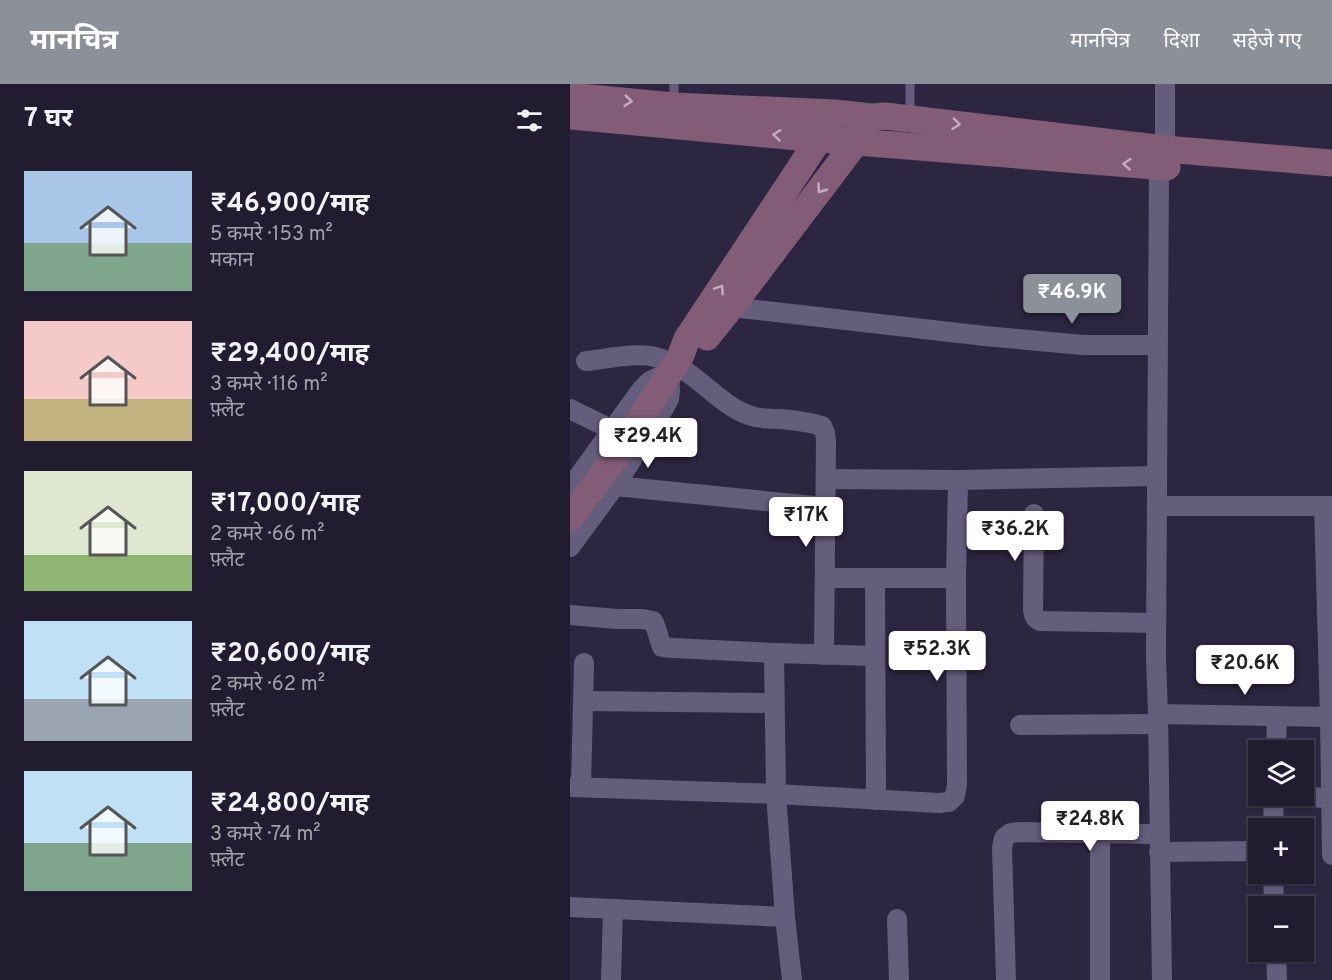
<!DOCTYPE html>
<html lang="hi">
<head>
<meta charset="utf-8">
<style>
  :root { --surface:#221c31; --page:#2e293d; --text:#f1f3f6; --muted:#a2a1ab; --line:#3f3a4d; --accent:#8c9099 }
  body { margin:0; font-family:Overpass,"Noto Sans Devanagari",sans-serif; background:var(--page); color:var(--text); height:100vh; display:flex; flex-direction:column; font-size:22px; white-space:nowrap }
  * { box-sizing:border-box; margin:0 }
  p { font-size:20px; color:var(--muted) }
  .icon { flex:none; width:33px; height:33px; fill:none; stroke:currentColor; stroke-width:2; stroke-linecap:round; stroke-linejoin:round }
  .map { position:relative; flex:1; overflow:hidden }
  .drawer { display:flex; flex-direction:column; background:var(--surface); width:570px }
  .drawer>* { flex:none }
  .controls { position:absolute; left:678px; top:656px; display:grid; gap:12px }
  .controls a { display:grid; place-items:center; width:66px; height:66px; border-radius:0px; background:var(--surface); box-shadow:0 2px 4px #0004,0 0 0 2px var(--line); font-size:30px }
  .price { position:absolute; translate:-50% -51px; padding:0 14px; border-radius:6px; background:#fff; color:#222; font-size:20px; line-height:39px; filter:drop-shadow(0 2px 3px #0008) }
  .price::after { content:''; position:absolute; left:50%; top:36px; width:18px; height:14px; margin-left:-9px; background:inherit; clip-path:polygon(0 0,100% 0,50% 100%) }
  .price.on { background:var(--accent); color:#fff }
  ul { padding:0; list-style:none }
  li { display:flex; align-items:center; gap:18px; height:150px; padding:0 24px }
  li span { display:grid; place-items:center; flex:none; width:168px; height:120px; border-radius:0px; color:#555 }
  li>.icon { margin-inline-start:auto }
  span .icon { width:72px; height:72px; fill:#fffc; stroke-width:1 }
  li b { font-size:26px }
  h2 { display:flex; justify-content:space-between; align-items:center; height:72px; padding:0 24px; font-size:26px }
  header { display:flex; align-items:center; gap:36px; box-sizing:border-box; height:84px; padding:0 30px; background:var(--accent); color:#fff }
  header strong { font-size:28px }
  nav { display:flex; gap:33px; margin-inline-start:auto; font-size:21px }
  main { display:flex; flex:1; min-height:0 }
  .map>svg:first-child { display:block }
  .lines { fill:none; stroke-linecap:round; stroke-linejoin:round }
  .service { stroke:#645d7c; stroke-width:9 }
  .minor { stroke:#645d7c; stroke-width:20 }
  .secondary { stroke:#835c78; stroke-width:27 }
  .oneway { stroke:#c1aec1 }
</style>
</head>
<body>
<header>
<strong>मानचित्र</strong>
<nav><a>मानचित्र</a><a>दिशा</a><a>सहेजे गए</a></nav>
</header>
<main>
<section class="drawer">
<h2>7 घर<svg class="icon" aria-label="filters" viewBox="0 0 24 24"><path d="M4 7h16M4 17h16"/><circle cx="9" cy="7" r="2"/><circle cx="15" cy="17" r="2"/></svg></h2>
<ul>
<li><span style="background:linear-gradient(#a9c7e8 60%,#7fa58c 0)"><svg class="icon" aria-label="home" viewBox="0 0 24 24"><path d="M3 11l9-7 9 7M6 9v11h12V9"/></svg></span><div><b>₹46,900/माह</b><p>5 कमरे · 153 m²</p><p>मकान</p></div></li>
<li><span style="background:linear-gradient(#f6c9c9 65%,#c2b280 0)"><svg class="icon" aria-label="home" viewBox="0 0 24 24"><path d="M3 11l9-7 9 7M6 9v11h12V9"/></svg></span><div><b>₹29,400/माह</b><p>3 कमरे · 116 m²</p><p>फ़्लैट</p></div></li>
<li><span style="background:linear-gradient(#dfe7d0 70%,#8fb573 0)"><svg class="icon" aria-label="home" viewBox="0 0 24 24"><path d="M3 11l9-7 9 7M6 9v11h12V9"/></svg></span><div><b>₹17,000/माह</b><p>2 कमरे · 66 m²</p><p>फ़्लैट</p></div></li>
<li><span style="background:linear-gradient(#bfe0f5 65%,#9aa5b1 0)"><svg class="icon" aria-label="home" viewBox="0 0 24 24"><path d="M3 11l9-7 9 7M6 9v11h12V9"/></svg></span><div><b>₹20,600/माह</b><p>2 कमरे · 62 m²</p><p>फ़्लैट</p></div></li>
<li><span style="background:linear-gradient(#bfe0f5 60%,#7fa58c 0)"><svg class="icon" aria-label="home" viewBox="0 0 24 24"><path d="M3 11l9-7 9 7M6 9v11h12V9"/></svg></span><div><b>₹24,800/माह</b><p>3 कमरे · 74 m²</p><p>फ़्लैट</p></div></li>
</ul>
</section>
<div class="map">
<svg width="762" height="896" viewBox="0 0 762 896">
  <rect width="100%" height="100%" fill="#2d2641"/>
  <g class="lines">
    <g class="service">
      <path d="M 340,0 L 340,33"/>
      <path d="M 104,19 L 104,0"/>
    </g>
    <g class="minor">
      <path d="M 595,0 L 595,65"/>
      <path d="M 589,82 L 586,573 L 588,630 L 592,896"/>
      <path d="M 161,223 L 415,252 L 513,261 L 588,261"/>
      <path d="M 16,277 C 36,275 67,268 85,273 C 122,281 144,318 178,331 C 188,335 200,335 210,335 C 225,336 238,338 252,342 L 255,349 L 256,357 L 254,571"/>
      <path d="M 0,325 L 43,346"/>
      <path d="M 256,395 L 388,396 L 587,392"/>
      <path d="M 45,402 L 255,423"/>
      <path d="M 0,404 L 72,305 L 80,297 L 99,288 L 100,307 L 99,315 L 89,333 L 45,402 L 0,463"/>
      <path d="M 587,422 L 762,422"/>
      <path d="M 754,422 L 760,633 L 762,771"/>
      <path d="M 464,430 L 463,526 C 464,532 465,535 470,537 L 586,539"/>
      <path d="M 255,494 L 386,494"/>
      <path d="M 305,494 L 306,716"/>
      <path d="M 0,531 L 47,535 L 72,535 L 83,537 C 88,546 88,554 92,563 L 103,564 L 204,569 L 305,572"/>
      <path d="M 204,569 L 206,710 L 215,833 L 222,896"/>
      <path d="M 13,617 L 204,619"/>
      <path d="M 588,630 L 760,633"/>
      <path d="M 450,641 L 588,640"/>
      <path d="M 706,666 L 707,632"/>
      <path d="M 0,703 L 206,710 L 369,719 L 379,718 L 385,712 L 387,701 L 386,494 L 388,396"/>
      <path d="M 11,703 L 14,579"/>
      <path d="M 704,712 L 762,714"/>
      <path d="M 703,744 L 704,711"/>
      <path d="M 530,750 L 530,896"/>
      <path d="M 589,768 L 688,767"/>
      <path d="M 703,789 L 704,822"/>
      <path d="M 0,823 L 215,833"/>
      <path d="M 327,835 L 329,896"/>
      <path d="M 706,867 L 707,896"/>
      <path d="M 41,896 L 43,825"/>
      <path d="M 436,896 L 432,764 L 434,754 L 441,749 L 447,748 L 589,750"/>
    </g>
    <g class="secondary">
      <path d="M 0,12 L 104,22 L 265,29 L 301,33 L 315,32 L 595,65 L 762,79"/>
      <path d="M 0,32 L 249,55 L 597,83"/>
      <path d="M 137,253 L 161,223 L 286,58 L 293,47"/>
      <path d="M 0,434 L 48,370 L 110,273 L 117,255 L 257,43"/>
    </g>
  </g>
  <defs><path id="oneway-chevron" d="M-2-3.5L2.5 0L-2 3.5" fill="none" stroke-width="1.6" stroke-linecap="round" stroke-linejoin="round" transform="scale(1.5)"/></defs>
  <g class="oneway">
    <use href="#oneway-chevron" transform="translate(58 17) rotate(6)"/>
    <use href="#oneway-chevron" transform="translate(386 40) rotate(7)"/>
    <use href="#oneway-chevron" transform="translate(207 51) rotate(-175)"/>
    <use href="#oneway-chevron" transform="translate(557 80) rotate(-175)"/>
    <use href="#oneway-chevron" transform="translate(251 105) rotate(127)"/>
    <use href="#oneway-chevron" transform="translate(150 205) rotate(-56)"/>
  </g>
</svg>
<div class="controls">
<a><svg class="icon" aria-label="layers" viewBox="0 0 24 24"><path d="M12 4l9 5-9 5-9-5zM3 14l9 5 9-5"/></svg></a>
<a>+</a>
<a>−</a>
</div>
<b class="price on" style="left:502px;top:241px">₹46.9K</b>
<b class="price" style="left:78px;top:385px">₹29.4K</b>
<b class="price" style="left:236px;top:464px">₹17K</b>
<b class="price" style="left:445px;top:478px">₹36.2K</b>
<b class="price" style="left:367px;top:598px">₹52.3K</b>
<b class="price" style="left:675px;top:612px">₹20.6K</b>
<b class="price" style="left:520px;top:768px">₹24.8K</b>
</div>
</main>
</body>
</html>
